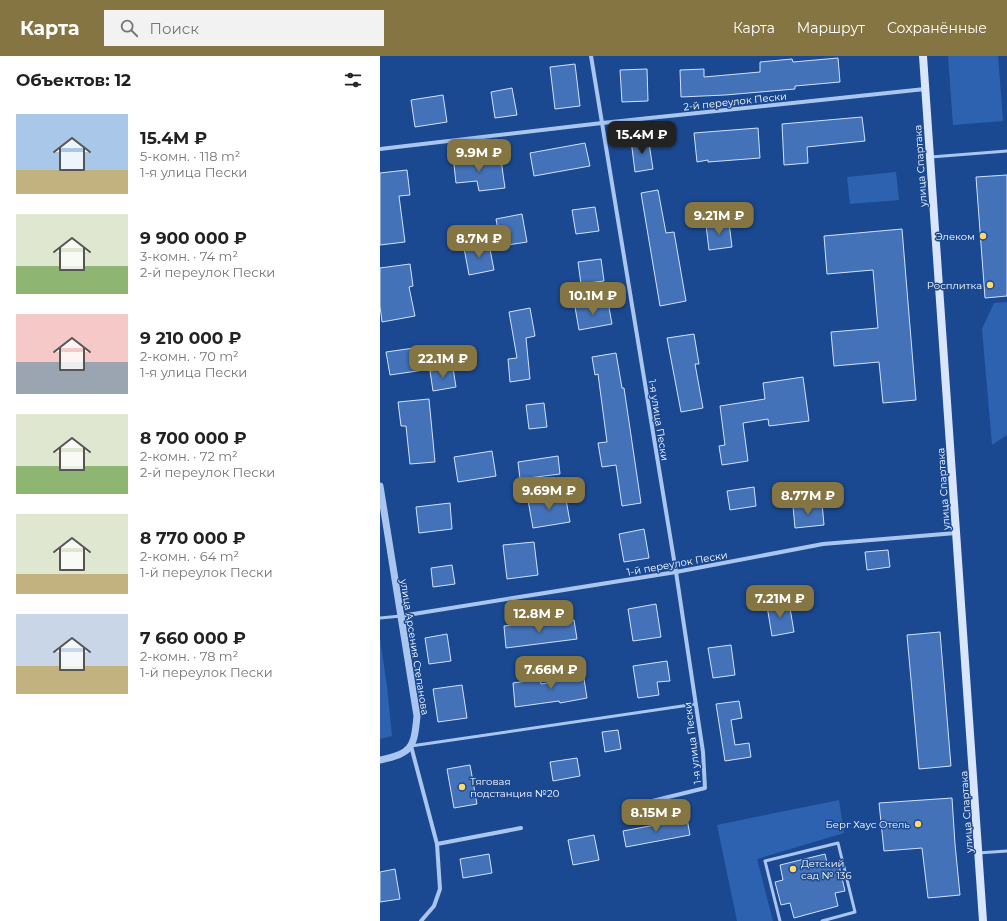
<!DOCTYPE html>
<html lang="ru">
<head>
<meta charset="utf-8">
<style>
  :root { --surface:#fff; --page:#f2f2f2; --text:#222; --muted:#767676; --accent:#857542 }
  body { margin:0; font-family:Montserrat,sans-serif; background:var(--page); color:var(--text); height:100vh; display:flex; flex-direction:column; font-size:15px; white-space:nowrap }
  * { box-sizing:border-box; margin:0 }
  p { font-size:13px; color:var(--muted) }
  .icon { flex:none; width:22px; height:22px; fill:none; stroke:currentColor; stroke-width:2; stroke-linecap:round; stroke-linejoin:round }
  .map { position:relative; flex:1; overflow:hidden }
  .details { display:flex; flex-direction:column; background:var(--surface); width:380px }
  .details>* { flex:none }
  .price { position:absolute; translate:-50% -34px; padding:0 9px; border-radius:8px; background:var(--accent); color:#fff; font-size:13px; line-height:26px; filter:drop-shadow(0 1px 2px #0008) }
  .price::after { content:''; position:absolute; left:50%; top:24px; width:12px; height:9px; margin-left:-6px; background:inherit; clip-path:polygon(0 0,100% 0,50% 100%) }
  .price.selected { background:#222; color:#fff }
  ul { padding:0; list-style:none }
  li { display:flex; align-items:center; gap:12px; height:100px; padding:0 16px }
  li span { display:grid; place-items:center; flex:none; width:112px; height:80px; border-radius:0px; color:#555 }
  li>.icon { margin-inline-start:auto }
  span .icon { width:48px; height:48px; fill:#fffc; stroke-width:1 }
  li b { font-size:17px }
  h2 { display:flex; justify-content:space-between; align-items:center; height:48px; padding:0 16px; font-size:17px }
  header { display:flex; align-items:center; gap:24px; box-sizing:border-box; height:56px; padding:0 20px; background:var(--accent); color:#fff }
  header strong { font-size:19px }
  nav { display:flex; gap:22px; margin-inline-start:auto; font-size:14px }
  .search { width:280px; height:36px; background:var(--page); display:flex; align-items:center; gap:10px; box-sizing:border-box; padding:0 14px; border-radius:0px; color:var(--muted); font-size:15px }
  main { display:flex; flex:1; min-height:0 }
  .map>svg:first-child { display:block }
  .green { fill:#2d62b0 }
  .building { fill:#4372b9; stroke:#d1e2fb }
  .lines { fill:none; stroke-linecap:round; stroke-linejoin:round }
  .service { stroke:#aac6ef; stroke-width:3 }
  .minor { stroke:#aac6ef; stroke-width:4 }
  .tertiary { stroke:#aac6ef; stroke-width:7 }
  .secondary { stroke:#d8e5fb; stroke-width:8 }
  .poi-dot { fill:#ffda68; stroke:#1a4992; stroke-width:1.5 }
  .labels { text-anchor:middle; stroke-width:3; stroke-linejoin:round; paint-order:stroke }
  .street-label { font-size:10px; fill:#fff; stroke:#1a4992 }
  .poi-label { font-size:10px; fill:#fff; stroke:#1a4992; text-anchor:end }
</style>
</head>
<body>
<header>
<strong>Карта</strong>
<div class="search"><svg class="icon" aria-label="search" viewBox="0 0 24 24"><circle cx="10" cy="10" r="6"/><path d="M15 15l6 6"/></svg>Поиск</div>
<nav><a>Карта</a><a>Маршрут</a><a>Сохранённые</a></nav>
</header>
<main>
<section class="details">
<h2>Объектов: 12<svg class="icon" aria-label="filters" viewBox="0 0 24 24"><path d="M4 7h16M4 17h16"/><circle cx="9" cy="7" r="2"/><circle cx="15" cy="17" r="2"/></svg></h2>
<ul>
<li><span style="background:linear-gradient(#a9c7e8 70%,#c2b280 0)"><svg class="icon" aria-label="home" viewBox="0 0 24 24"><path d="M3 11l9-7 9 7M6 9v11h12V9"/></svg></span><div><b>15.4M ₽</b><p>5-комн. · 118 m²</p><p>1-я улица Пески</p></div></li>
<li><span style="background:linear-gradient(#dfe7d0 65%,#8fb573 0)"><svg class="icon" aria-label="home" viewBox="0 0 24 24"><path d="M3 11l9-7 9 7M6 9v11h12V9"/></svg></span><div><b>9 900 000 ₽</b><p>3-комн. · 74 m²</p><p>2-й переулок Пески</p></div></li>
<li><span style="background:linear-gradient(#f6c9c9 60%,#9aa5b1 0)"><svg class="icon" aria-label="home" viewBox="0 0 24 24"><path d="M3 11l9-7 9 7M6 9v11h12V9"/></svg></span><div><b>9 210 000 ₽</b><p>2-комн. · 70 m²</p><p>1-я улица Пески</p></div></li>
<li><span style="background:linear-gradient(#dfe7d0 65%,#8fb573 0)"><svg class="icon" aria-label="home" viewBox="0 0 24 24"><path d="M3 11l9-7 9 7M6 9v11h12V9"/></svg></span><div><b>8 700 000 ₽</b><p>2-комн. · 72 m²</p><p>2-й переулок Пески</p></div></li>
<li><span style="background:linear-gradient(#dfe7d0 75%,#c2b280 0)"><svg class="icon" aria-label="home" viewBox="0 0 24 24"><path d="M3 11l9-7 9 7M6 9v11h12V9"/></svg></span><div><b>8 770 000 ₽</b><p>2-комн. · 64 m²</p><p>1-й переулок Пески</p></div></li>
<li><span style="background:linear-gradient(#c9d6e8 65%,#c2b280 0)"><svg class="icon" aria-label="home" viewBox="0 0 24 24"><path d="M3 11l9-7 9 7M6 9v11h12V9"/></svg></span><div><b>7 660 000 ₽</b><p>2-комн. · 78 m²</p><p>1-й переулок Пески</p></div></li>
</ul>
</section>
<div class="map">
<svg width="627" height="865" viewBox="0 0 627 865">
  <rect width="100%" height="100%" fill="#1a4992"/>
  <g class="green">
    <path d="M 568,0 L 618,0 L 623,65 L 573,69 Z"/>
    <path d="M 516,116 L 519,144 L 470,148 L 467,121 Z"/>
    <path d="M 627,246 L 627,379 L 612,389 L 602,273 L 614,247 Z"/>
    <path d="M 0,583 L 7,630 L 12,680 L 0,683 Z"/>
    <path d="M 459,744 L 464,777 L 377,803 L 393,865 L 357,865 L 337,769 Z"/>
  </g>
  <g class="building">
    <path d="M 458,2 L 460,26 L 415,30 L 415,33 L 345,39 L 301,41 L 300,14 L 324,13 L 324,21 L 380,16 L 380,6 L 412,3 L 413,6 Z"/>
    <path d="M 195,8 L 200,50 L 175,53 L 170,11 Z"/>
    <path d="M 267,13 L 268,45 L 242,46 L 240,14 Z"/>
    <path d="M 132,32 L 137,59 L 115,62 L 111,36 Z"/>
    <path d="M 63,39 L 67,66 L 35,71 L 31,44 Z"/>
    <path d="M 482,61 L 485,85 L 427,91 L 428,107 L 404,109 L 402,68 Z"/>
    <path d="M 378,72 L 380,102 L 328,106 L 328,104 L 317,106 L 314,77 Z"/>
    <path d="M 268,81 L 273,113 L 255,116 L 251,84 Z"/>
    <path d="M 205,87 L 210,110 L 154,120 L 150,97 Z"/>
    <path d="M 89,98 L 90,108 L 121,104 L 125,132 L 99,135 L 97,125 L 76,127 L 73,100 Z"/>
    <path d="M 27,114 L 30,139 L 19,140 L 25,186 L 0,189 L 0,117 Z"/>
    <path d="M 627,119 L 627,240 L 605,242 L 596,121 Z"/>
    <path d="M 278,134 L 286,177 L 294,176 L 306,245 L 280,250 L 261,137 Z"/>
    <path d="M 215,151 L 219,175 L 196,178 L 192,154 Z"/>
    <path d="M 142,158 L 147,186 L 121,190 L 116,163 Z"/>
    <path d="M 349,167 L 352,191 L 329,194 L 326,169 Z"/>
    <path d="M 522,173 L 536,344 L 503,347 L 499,306 L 454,310 L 451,276 L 498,272 L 493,214 L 447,218 L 444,180 Z"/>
    <path d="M 109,188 L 114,214 L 89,219 L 84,192 Z"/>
    <path d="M 221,203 L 224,225 L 201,228 L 198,206 Z"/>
    <path d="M 30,208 L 33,230 L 29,231 L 35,260 L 2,266 L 0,250 L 0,212 Z"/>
    <path d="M 228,246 L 232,268 L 199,274 L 195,251 Z"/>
    <path d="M 150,252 L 155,280 L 146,282 L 150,323 L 130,326 L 128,303 L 137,302 L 129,256 Z"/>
    <path d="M 314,278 L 319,308 L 315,308 L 323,352 L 301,356 L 287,282 Z"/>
    <path d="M 41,291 L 44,314 L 10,319 L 6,296 Z"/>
    <path d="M 236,297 L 242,332 L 244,332 L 261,447 L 242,450 L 236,409 L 222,411 L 218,387 L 227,386 L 218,318 L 215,319 L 212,301 Z"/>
    <path d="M 73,312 L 76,331 L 53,335 L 50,315 Z"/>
    <path d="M 423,321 L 429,365 L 389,370 L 388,363 L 363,367 L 368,405 L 342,409 L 339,390 L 345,389 L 340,350 L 385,343 L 383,327 Z"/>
    <path d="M 49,343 L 55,406 L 30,408 L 26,370 L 21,370 L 18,346 Z"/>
    <path d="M 164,347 L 167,371 L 149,373 L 146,349 Z"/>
    <path d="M 112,395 L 116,420 L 78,426 L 74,401 Z"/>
    <path d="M 178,400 L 180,418 L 140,423 L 138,406 Z"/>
    <path d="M 374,431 L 376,450 L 350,454 L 347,435 Z"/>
    <path d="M 185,438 L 190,466 L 153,472 L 148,444 Z"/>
    <path d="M 70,447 L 72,473 L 39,477 L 36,451 Z"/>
    <path d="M 442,447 L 444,469 L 415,472 L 413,450 Z"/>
    <path d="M 264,473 L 269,502 L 244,506 L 239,478 Z"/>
    <path d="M 154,486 L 158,519 L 127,523 L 123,489 Z"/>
    <path d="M 508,494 L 510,511 L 487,514 L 485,496 Z"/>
    <path d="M 72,509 L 75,528 L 53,531 L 51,512 Z"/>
    <path d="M 409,546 L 414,576 L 392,580 L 387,550 Z"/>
    <path d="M 276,548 L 281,581 L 253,585 L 248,553 Z"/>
    <path d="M 194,564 L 197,583 L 126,592 L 124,570 L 159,566 L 159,569 Z"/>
    <path d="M 560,576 L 571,710 L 539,713 L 527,579 Z"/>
    <path d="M 67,578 L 71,605 L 49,608 L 45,582 Z"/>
    <path d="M 351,589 L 355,619 L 333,622 L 328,592 Z"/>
    <path d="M 287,605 L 290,625 L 277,626 L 279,639 L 258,642 L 253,610 Z"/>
    <path d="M 202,610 L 207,642 L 180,647 L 179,645 L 135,651 L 133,627 L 160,623 L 161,628 L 187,624 L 185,613 Z"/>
    <path d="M 82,629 L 87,662 L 58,666 L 53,633 Z"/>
    <path d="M 359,645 L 362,662 L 351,664 L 355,689 L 369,687 L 371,701 L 345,705 L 336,648 Z"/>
    <path d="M 238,674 L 241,693 L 225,696 L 222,676 Z"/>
    <path d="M 197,702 L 200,720 L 173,725 L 170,706 Z"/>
    <path d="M 90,709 L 97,748 L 74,752 L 67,713 Z"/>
    <path d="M 572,742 L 575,788 L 580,839 L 548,842 L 542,792 L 504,795 L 499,747 Z"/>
    <path d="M 307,763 L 310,779 L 246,791 L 243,775 Z"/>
    <path d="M 214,779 L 219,804 L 193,809 L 188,784 Z"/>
    <path d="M 109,798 L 112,817 L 83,822 L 80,803 Z"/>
    <path d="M 445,798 L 448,811 L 459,809 L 465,835 L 455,837 L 458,850 L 414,862 L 410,847 L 401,849 L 395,826 L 403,824 L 400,809 Z"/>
    <path d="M 15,813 L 20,843 L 0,846 L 0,816 Z"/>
  </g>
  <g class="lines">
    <g class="service">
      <path d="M 551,101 L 627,95"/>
      <path d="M 0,562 L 21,560"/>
      <path d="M 31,690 L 316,648"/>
      <path d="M 598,797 L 627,795"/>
      <path d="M 400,865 L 385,805 L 458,787 L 475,856 L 442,865"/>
    </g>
    <g class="minor">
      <path d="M 211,0 L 296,516 L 323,696 L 325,732 L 252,750"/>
      <path d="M 0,93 L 222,67 L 545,33"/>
      <path d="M 21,560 L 296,516 L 443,488 L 576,477"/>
      <path d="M 31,690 L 57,788 L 60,833 L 54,850 L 41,865"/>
      <path d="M 57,788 L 141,772"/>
    </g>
    <path class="tertiary" d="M 0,430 L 37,660 C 34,692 32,697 0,704"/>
    <path class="secondary" d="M 543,0 L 603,865"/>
  </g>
  <g class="poi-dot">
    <circle cx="603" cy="180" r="4"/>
    <circle cx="610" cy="229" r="4"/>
    <circle cx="82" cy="731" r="4"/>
    <circle cx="538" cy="768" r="4"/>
    <circle cx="413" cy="813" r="4"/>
  </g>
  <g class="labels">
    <g class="street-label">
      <text transform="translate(355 45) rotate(-6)" y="4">2-й переулок Пески</text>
      <text transform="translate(540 110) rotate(-94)" y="4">улица Спартака</text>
      <text transform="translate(279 364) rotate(81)" y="4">1-я улица Пески</text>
      <text transform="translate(563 433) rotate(-94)" y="4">улица Спартака</text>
      <text transform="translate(297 507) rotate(-10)" y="4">1-й переулок Пески</text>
      <text transform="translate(35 591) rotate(81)" y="4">улица Арсения Степанова</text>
      <text transform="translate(312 687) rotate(-97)" y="4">1-я улица Пески</text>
      <text transform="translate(586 756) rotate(-94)" y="4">улица Спартака</text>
    </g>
    <g class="poi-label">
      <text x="595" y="184">Элеком</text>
      <text x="602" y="233">Росплитка</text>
      <text x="90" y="729" text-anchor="start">Тяговая<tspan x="90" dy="12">подстанция №20</tspan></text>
      <text x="530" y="772">Берг Хаус Отель</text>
      <text x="421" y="811" text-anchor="start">Детский<tspan x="421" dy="12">сад № 136</tspan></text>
    </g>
  </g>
</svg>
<b class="price selected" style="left:262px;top:99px">15.4M ₽</b>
<b class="price" style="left:99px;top:117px">9.9M ₽</b>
<b class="price" style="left:339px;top:180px">9.21M ₽</b>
<b class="price" style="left:99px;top:203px">8.7M ₽</b>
<b class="price" style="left:213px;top:260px">10.1M ₽</b>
<b class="price" style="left:63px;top:323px">22.1M ₽</b>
<b class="price" style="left:169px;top:455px">9.69M ₽</b>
<b class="price" style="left:428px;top:460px">8.77M ₽</b>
<b class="price" style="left:400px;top:563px">7.21M ₽</b>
<b class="price" style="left:159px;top:578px">12.8M ₽</b>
<b class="price" style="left:171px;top:634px">7.66M ₽</b>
<b class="price" style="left:276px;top:777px">8.15M ₽</b>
</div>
</main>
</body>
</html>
